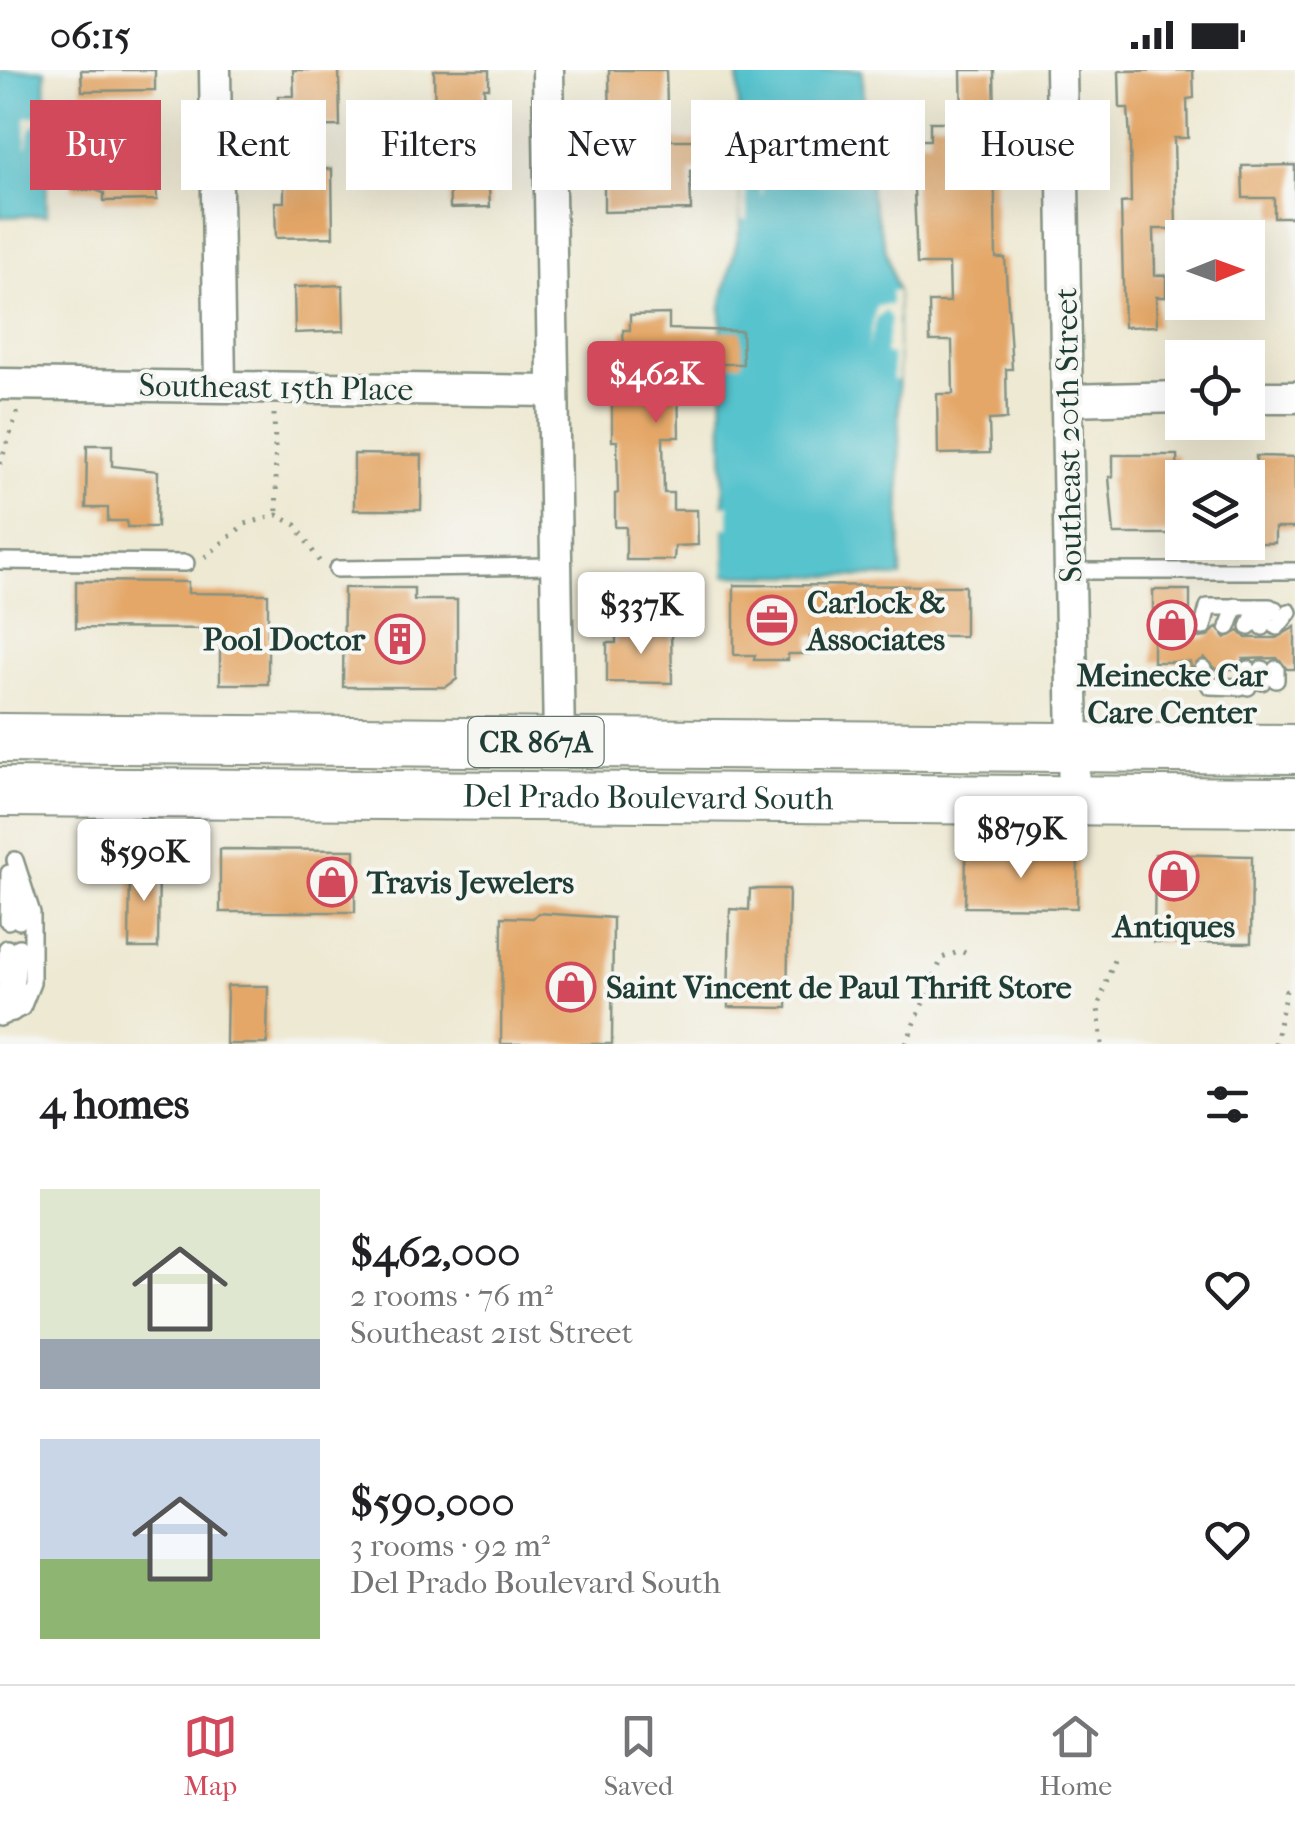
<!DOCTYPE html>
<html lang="en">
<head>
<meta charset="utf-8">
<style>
  :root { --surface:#fff; --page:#f6f6f6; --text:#202124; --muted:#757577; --line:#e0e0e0; --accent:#d1495b }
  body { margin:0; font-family:"IM FELL French Canon",serif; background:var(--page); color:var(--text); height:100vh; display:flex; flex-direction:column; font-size:38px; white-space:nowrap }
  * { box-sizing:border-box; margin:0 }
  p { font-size:32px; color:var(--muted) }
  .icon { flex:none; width:55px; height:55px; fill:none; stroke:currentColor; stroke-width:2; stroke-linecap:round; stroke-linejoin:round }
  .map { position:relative; height:974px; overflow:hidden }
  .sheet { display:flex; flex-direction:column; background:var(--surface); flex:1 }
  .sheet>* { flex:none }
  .guide { position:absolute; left:30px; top:30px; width:1235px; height:90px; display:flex; gap:20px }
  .needle { width:65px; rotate:89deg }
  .buttons { position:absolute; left:1165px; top:150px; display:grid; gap:20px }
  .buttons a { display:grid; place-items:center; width:100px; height:100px; border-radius:0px; background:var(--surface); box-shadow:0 10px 40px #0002; font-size:50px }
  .price { position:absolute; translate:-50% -85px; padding:0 22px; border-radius:10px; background:#fff; color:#222; font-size:32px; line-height:65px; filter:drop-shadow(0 2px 5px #0008) }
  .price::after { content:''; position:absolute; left:50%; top:60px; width:30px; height:22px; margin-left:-15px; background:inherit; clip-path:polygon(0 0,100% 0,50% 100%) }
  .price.current { background:var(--accent); color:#fff }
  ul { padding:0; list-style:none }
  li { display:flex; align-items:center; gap:30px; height:250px; padding:0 40px }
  li span { display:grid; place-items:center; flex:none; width:280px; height:200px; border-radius:0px; color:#555 }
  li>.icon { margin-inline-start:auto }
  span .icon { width:120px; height:120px; fill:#fffc; stroke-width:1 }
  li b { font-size:42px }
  h2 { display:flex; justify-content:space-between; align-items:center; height:120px; padding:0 40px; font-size:42px }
  .tag { padding:0 35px; border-radius:0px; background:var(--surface); box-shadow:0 10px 40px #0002; font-size:35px; line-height:90px }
  .tag.current { background:var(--accent); color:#fff }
  .status { display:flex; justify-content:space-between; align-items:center; height:70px; padding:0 50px; background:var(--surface); direction:ltr }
  .status svg { height:28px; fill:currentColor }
  .menu { display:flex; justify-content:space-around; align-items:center; height:140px; border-top:2px solid var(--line); background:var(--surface); font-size:28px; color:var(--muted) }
  .menu a { display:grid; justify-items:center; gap:5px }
  .menu .current { color:var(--accent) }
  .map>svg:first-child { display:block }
  .water { fill:#56c3cd; stroke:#3a8080; stroke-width:2.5 }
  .pier { fill:#eee9d3 }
  .building { fill:#e4a768 }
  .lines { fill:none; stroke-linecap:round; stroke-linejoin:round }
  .lane-casing { stroke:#869384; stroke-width:20 }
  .street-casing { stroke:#869384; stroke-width:35 }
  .primary-casing { stroke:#869384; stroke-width:52 }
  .path { stroke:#869384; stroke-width:5; stroke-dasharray:2.5 8; stroke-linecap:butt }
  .lane { stroke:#fff; stroke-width:15 }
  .street { stroke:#fff; stroke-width:30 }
  .primary { stroke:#fff; stroke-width:48 }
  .labels { text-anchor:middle; stroke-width:8; stroke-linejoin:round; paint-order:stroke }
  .shield { fill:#f6f6f2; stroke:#60746d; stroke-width:2.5 }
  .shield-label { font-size:30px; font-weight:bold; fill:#1f3d34 }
  .street-label { font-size:32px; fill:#1f3d34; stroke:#f6f6f2 }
  .poi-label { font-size:32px; font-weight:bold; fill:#1f3d34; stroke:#f6f6f2; text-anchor:start }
</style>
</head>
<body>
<div class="status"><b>06:15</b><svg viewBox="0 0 49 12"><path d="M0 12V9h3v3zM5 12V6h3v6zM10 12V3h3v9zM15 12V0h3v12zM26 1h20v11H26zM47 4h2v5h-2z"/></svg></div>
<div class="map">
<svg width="1295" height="974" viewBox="0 0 1295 974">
  <rect width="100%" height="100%" fill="#f6f6f2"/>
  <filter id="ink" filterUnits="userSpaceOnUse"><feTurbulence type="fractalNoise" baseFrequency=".01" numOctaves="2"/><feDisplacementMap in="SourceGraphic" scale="20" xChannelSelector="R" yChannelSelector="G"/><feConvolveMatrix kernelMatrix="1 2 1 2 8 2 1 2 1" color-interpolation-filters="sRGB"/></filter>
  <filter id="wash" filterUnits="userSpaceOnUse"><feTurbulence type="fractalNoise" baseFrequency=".0048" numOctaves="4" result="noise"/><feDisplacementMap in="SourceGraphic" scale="40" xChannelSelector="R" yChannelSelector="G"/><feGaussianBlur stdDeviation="2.25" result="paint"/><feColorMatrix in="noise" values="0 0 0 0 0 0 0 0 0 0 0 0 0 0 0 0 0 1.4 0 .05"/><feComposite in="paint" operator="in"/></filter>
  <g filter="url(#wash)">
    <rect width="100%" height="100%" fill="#eee9d3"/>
    <g class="water">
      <path d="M 0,0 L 45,0 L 47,145 L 0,147 Z"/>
      <path d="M 738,0 L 862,0 L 871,125 L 897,221 L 901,507 L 725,505 L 721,236 L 741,155 Z"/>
    </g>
    <g class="pier">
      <path d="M 46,46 L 46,73 L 51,74 L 52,99 L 42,99 L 39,52 L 31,58 L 26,79 L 25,47 Z"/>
      <path d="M 739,57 L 745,57 L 746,81 L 762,81 L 762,128 L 757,103 L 750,97 L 744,106 L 748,150 L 741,150 Z"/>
      <path d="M 891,221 L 897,221 L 898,310 L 893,310 L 892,286 L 885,283 L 891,249 L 886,241 L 877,247 L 867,283 L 876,236 L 891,235 Z"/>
      <path d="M 719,435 L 729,435 L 729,458 L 724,458 L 725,505 L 720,505 Z"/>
    </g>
    <g id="blocks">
      <g class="building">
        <path d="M 81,0 L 155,0 L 155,20 L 82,21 Z"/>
        <path d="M 293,0 L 339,0 L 340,56 L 278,57 L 278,26 L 294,26 Z"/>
        <path d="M 434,0 L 489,0 L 489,18 L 484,18 L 490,137 L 450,138 L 448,53 L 435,53 Z"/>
        <path d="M 609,0 L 666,0 L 668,70 L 700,70 L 700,100 L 690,101 L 691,140 L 604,142 L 604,74 L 610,68 Z"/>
        <path d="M 961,0 L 994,0 L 995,52 L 1001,51 L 1002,81 L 994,81 L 996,188 L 1005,188 L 1012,299 L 1006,299 L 1007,349 L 989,350 L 990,383 L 938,384 L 937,324 L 953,324 L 952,271 L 930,271 L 929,232 L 950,232 L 949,194 L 917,194 L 912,70 L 930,70 L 930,52 L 962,52 Z"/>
        <path d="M 1193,0 L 1194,28 L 1187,29 L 1188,68 L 1174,68 L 1176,159 L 1154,159 L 1155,205 L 1166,205 L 1166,227 L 1156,227 L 1157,256 L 1124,257 L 1121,133 L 1131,132 L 1130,69 L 1128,38 L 1120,38 L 1119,1 Z"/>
        <path d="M 133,57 L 133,61 L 148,61 L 148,91 L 152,101 L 156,101 L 157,130 L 104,131 L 104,123 L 95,120 L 72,120 L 71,60 Z"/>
        <path d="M 1295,95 L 1295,147 L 1274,147 L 1274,128 L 1243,128 L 1242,96 Z"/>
        <path d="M 332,99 L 333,167 L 276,168 L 275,132 L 284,132 L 284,100 Z"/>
        <path d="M 343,215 L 344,261 L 295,263 L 294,217 Z"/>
        <path d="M 669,244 L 669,259 L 742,261 L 743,294 L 702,294 L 702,306 L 678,308 L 679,367 L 663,367 L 664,423 L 673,423 L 673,440 L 697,440 L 698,475 L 675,476 L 674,490 L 626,490 L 626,457 L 615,457 L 615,424 L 618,423 L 617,371 L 612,371 L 612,280 L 624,280 L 623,260 L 630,260 L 630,245 Z"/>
        <path d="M 87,375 L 112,375 L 112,396 L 158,401 L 157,457 L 127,457 L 127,451 L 108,451 L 108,438 L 86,438 Z"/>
        <path d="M 354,384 L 422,385 L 421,440 L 354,440 Z"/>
        <path d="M 1113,385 L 1177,385 L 1180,452 L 1175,452 L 1175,464 L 1114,464 L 1109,407 L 1113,407 Z"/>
        <path d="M 1256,386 L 1295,387 L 1295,458 L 1275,458 L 1275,473 L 1248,473 L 1248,428 L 1256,428 Z"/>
        <path d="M 76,511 L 188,512 L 188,523 L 268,524 L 268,614 L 220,614 L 220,559 L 76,558 Z"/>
        <path d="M 734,515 L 965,516 L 965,566 L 912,566 L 912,573 L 869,572 L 869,566 L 810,566 L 810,584 L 788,584 L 788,590 L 754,590 L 755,585 L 734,585 Z"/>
        <path d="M 344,518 L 414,518 L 414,530 L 457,530 L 457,609 L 446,617 L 343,617 Z"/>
        <path d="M 1153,520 L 1190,520 L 1190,557 L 1199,568 L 1207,567 L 1217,557 L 1225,568 L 1239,561 L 1246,568 L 1276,568 L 1295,557 L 1295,599 L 1287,599 L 1277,588 L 1243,589 L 1237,599 L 1215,599 L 1204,588 L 1192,599 L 1190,592 L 1153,592 Z"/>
        <path d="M 671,559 L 672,613 L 607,612 L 607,573 L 616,573 L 616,561 Z"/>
        <path d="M 220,779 L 355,780 L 355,842 L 220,842 Z"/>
        <path d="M 966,783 L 1078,784 L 1077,838 L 965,837 Z"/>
        <path d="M 1155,784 L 1252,786 L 1251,873 L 1154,872 Z"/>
        <path d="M 130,790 L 159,791 L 158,878 L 129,878 Z"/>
        <path d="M 750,819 L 789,819 L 787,938 L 728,937 L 730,839 L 749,840 Z"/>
        <path d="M 538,843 L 613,848 L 612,974 L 501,974 L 502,847 L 533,848 Z"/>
        <path d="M 227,916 L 268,916 L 267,974 L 226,974 Z"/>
      </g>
    </g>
  </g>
  <g filter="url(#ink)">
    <use href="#blocks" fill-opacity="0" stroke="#869384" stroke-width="2.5"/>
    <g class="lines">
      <g class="lane-casing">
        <g id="lane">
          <path d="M 0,491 L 186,493"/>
          <path d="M 337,499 L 554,496"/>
          <path d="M 1070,501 L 1295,501"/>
          <path d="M 1203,557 L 1208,537 L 1270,537"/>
          <path d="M 1228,557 L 1236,536"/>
          <path d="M 1249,557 L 1257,537"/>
          <path d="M 1263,557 L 1266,545 L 1275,539"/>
          <path d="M 1277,557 L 1289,542"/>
          <path d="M 1203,599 L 1210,616 L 1240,617"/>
          <path d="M 1276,610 L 1276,599"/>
          <path d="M 1262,612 L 1262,599"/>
          <path d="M 1248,617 L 1248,599"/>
          <path d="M 18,820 L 19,851"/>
          <path d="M 8,851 L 9,803"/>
          <path d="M 13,943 L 19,877"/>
          <path d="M 0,945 L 5,935 L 7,878"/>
          <path d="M 0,948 L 22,938 L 32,913 L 32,843 L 15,790"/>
        </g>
      </g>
      <g class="street-casing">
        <g id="street">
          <path d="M 215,0 L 220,315"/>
          <path d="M 548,0 L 559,672"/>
          <path d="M 1061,0 L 1074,731"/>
          <path d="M 0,314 L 551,321"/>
          <path d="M 1248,327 L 1295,327"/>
          <path d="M 1068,330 L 1182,327"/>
        </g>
      </g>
      <g class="primary-casing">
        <g id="primary">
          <path d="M 0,668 L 1295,679"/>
          <path id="s1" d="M 0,722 L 1295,732"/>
        </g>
      </g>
      <g class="path">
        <path d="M 274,344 L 277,445"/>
        <path d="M 0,394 L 18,340"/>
        <path d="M 205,487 L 245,454 L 277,445 L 296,455 L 321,494"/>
        <path d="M 906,974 L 942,888 L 961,881 L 971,886"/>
        <path d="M 1102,974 L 1098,938 L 1115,887"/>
        <path d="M 1275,974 L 1286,921 L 1295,918"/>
      </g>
      <use href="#lane" class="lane"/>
      <use href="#street" class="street"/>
      <use href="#primary" class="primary"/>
    </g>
  </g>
  <defs>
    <g id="office-ring" transform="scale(2.5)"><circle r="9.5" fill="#f6f6f2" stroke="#d1495b" stroke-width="1.5"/><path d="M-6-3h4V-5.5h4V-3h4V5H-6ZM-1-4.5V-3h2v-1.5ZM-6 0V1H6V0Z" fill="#d1495b"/></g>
    <g id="shop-ring" transform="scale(2.5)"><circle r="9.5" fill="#f6f6f2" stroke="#d1495b" stroke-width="1.5"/><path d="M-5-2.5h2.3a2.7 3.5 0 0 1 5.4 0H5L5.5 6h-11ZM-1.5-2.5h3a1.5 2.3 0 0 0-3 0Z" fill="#d1495b"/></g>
    <g id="building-ring" transform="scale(2.5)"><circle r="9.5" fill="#f6f6f2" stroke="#d1495b" stroke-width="1.5"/><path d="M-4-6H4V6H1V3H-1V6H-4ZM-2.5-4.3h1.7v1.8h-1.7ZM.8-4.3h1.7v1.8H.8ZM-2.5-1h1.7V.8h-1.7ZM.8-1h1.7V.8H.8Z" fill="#d1495b"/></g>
  </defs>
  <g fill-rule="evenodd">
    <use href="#office-ring" x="772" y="550"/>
    <use href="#shop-ring" x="1172" y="555"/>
    <use href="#building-ring" x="400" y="569"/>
    <use href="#shop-ring" x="1174" y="806"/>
    <use href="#shop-ring" x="332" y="812"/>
    <use href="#shop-ring" x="571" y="917"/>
  </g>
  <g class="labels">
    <rect class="shield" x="468.5" y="647" width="135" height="50" rx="8"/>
    <g class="shield-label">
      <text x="536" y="682">CR 867A</text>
    </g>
    <g class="street-label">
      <text transform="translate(276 317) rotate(1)" y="11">Southeast 15th Place</text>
      <text transform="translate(1068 365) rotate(-91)" y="11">Southeast 20th Street</text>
      <text dy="11" stroke="none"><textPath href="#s1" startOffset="648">Del Prado Boulevard South</textPath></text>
    </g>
    <g class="poi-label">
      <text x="807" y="543">Carlock &amp;<tspan x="807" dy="37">Associates</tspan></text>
      <text x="365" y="580" text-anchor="end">Pool Doctor</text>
      <text x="1172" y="616" text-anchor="middle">Meinecke Car<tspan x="1172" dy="37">Care Center</tspan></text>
      <text x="367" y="823">Travis Jewelers</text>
      <text x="1174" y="867" text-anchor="middle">Antiques</text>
      <text x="606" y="928">Saint Vincent de Paul Thrift Store</text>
    </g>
  </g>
</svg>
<div class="buttons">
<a><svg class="needle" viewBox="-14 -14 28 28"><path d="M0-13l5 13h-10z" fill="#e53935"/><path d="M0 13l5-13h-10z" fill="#757577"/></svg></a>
<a><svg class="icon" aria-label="locate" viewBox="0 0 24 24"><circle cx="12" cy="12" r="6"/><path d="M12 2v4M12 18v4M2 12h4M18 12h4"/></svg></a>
<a><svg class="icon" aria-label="layers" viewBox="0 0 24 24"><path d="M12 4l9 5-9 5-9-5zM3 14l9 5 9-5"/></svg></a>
</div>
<b class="price current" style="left:656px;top:356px">$462K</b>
<b class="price" style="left:641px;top:587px">$337K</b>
<b class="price" style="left:1021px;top:811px">$879K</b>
<b class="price" style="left:144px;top:834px">$590K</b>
<div class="guide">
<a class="tag current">Buy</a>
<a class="tag">Rent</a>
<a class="tag">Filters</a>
<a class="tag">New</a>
<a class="tag">Apartment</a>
<a class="tag">House</a>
</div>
</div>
<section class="sheet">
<h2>4 homes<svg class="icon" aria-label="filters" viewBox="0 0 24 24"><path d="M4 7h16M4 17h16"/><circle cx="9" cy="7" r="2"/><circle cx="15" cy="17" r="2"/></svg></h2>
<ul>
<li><span style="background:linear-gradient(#dfe7d0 75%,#9aa5b1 0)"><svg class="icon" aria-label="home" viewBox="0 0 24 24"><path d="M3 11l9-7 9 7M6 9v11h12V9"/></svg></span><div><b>$462,000</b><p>2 rooms · 76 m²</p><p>Southeast 21st Street</p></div><svg class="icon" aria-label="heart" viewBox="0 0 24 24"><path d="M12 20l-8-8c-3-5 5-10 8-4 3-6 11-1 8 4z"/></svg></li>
<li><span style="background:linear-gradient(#c9d6e8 60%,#8fb573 0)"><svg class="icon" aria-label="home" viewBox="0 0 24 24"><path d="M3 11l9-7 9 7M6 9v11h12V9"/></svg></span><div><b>$590,000</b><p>3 rooms · 92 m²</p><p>Del Prado Boulevard South</p></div><svg class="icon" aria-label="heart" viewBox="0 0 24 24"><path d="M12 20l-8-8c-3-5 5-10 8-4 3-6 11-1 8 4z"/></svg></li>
</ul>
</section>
<nav class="menu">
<a class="current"><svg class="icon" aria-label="map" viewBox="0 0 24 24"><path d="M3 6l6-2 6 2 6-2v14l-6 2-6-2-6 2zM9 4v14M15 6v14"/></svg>Map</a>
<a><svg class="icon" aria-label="saved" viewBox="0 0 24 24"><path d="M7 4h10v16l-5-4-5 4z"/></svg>Saved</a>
<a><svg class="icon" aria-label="home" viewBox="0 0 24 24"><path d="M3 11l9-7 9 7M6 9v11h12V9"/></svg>Home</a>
</nav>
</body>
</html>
